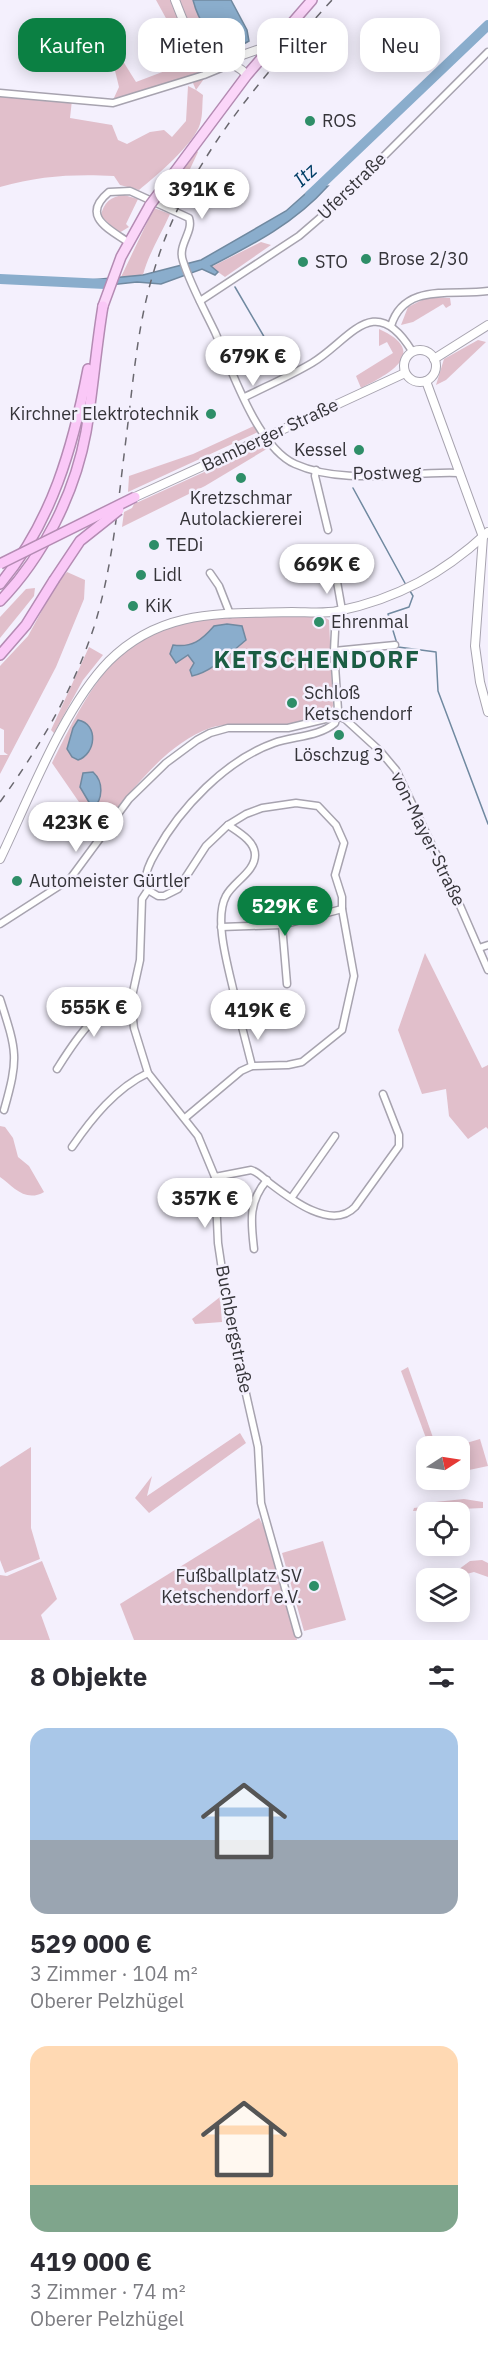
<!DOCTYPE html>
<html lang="de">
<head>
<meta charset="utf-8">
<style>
  :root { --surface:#fff; --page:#f2f2f3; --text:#2b2b33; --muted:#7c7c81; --accent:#0b8043 }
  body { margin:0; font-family:"IBM Plex Sans",sans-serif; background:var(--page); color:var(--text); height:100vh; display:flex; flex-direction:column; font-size:22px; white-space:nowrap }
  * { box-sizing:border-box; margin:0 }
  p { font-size:20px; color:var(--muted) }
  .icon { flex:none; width:33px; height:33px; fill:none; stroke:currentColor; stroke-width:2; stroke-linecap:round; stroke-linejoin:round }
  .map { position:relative; height:1640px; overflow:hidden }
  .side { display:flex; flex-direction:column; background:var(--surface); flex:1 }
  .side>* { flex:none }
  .guide { position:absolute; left:18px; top:18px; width:453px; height:54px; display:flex; gap:12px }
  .needle { width:39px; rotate:78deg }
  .fabs { position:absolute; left:416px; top:1436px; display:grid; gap:12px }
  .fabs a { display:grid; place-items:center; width:54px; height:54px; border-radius:12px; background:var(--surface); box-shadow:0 3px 15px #0003; font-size:30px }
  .price { position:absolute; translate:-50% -51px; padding:0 14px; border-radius:21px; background:#fff; color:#222; font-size:20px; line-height:39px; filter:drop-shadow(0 2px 3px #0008) }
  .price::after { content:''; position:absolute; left:50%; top:36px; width:18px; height:14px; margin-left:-9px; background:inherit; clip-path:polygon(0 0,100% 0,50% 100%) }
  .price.on { background:var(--accent); color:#fff }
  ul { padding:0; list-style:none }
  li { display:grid; align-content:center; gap:12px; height:318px; padding:0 30px }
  li span { display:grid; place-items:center; height:186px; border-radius:18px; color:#555 }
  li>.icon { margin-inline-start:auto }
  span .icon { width:108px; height:108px; fill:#fffc; stroke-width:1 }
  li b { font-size:26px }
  h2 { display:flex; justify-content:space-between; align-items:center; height:72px; padding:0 30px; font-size:26px }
  .tag { padding:0 21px; border-radius:18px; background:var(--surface); box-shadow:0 3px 15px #0003; font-size:21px; line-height:54px }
  .tag.on { background:var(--accent); color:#fff }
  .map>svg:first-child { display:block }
  .green { fill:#e1bfcb }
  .water { fill:#8aadcc; stroke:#7089a0; stroke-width:1.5 }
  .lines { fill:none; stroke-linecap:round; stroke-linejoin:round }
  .stream { stroke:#7089a0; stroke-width:1.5 }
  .river { stroke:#8aadcc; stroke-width:10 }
  .minor-casing { stroke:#a7a3af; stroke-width:9 }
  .tertiary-casing { stroke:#a7a3af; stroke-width:10 }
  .primary-casing { stroke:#b48bb3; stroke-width:12 }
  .trunk-casing { stroke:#b48bb3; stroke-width:12 }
  .minor { stroke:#fff; stroke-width:6 }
  .tertiary { stroke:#fff; stroke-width:8 }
  .primary { stroke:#fbd6f9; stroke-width:9 }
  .trunk { stroke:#fac8f7; stroke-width:9 }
  .rail { stroke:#6a686f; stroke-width:1.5; stroke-dasharray:8 8; stroke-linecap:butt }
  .tertiary-bridge-casing { stroke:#a7a3af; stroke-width:10; stroke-linecap:butt }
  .primary-bridge-casing { stroke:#b48bb3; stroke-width:12; stroke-linecap:butt }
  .trunk-bridge-casing { stroke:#b48bb3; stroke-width:12; stroke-linecap:butt }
  .tertiary-bridge { stroke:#fff; stroke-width:8 }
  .primary-bridge { stroke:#fbd6f9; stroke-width:9 }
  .trunk-bridge { stroke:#fac8f7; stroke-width:9 }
  .poi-dot { fill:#2e8e68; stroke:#f4f0fd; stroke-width:2 }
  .labels { text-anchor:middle; stroke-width:5; stroke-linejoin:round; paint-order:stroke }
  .poi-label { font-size:18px; fill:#353439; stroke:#f4f0fd; text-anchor:start }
  .street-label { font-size:18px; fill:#353439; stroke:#f4f0fd }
  .water-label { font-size:20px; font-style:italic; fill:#023f67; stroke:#f4f0fd }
  .district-label { font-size:24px; font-weight:bold; letter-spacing:1.5px; fill:#1b5d43; stroke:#f4f0fd }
</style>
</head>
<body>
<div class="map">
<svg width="488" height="1640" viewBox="0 0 488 1640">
  <rect width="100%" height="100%" fill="#f4f0fd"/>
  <g class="green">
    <path d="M 156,0 L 193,0 L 223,47 L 226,48 L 196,90 L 203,95 C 202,104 203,115 200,124 C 194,144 155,177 139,190 L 120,185 L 114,176 C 72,174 40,176 0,187 L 0,93 L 72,100 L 70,118 L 112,125 L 118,140 L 127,144 L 150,132 L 164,130 L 172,137 L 186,121 L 188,86 L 196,90 L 190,76 L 113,100 L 119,87 L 106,34 L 136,82 L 186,63 L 179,42 Z"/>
    <path d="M 196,150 L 198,152 L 174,203 L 160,197 Z"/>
    <path d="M 124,195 L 138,199 L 126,224 L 129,227 L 119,233 L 101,216 C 103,203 111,196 124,195 Z"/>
    <path d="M 154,208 L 170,214 C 161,234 148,255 143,275 L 121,277 Z"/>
    <path d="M 261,242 L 271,245 L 225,277 L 211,267 Z"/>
    <path d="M 428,297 L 450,298 L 451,305 L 446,308 L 443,304 L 413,322 L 401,325 L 408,307 Z"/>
    <path d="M 379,329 C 430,352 390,374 361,388 L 356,376 L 393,353 L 387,342 L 379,346 Z"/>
    <path d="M 478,340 L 486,342 L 446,380 L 436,385 L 444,359 Z"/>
    <path d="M 256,425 L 258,432 L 128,492 L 129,476 L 193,454 Z"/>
    <path d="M 266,444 L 270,447 L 205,486 L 122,527 L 124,512 L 132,508 L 134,504 Z"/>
    <path d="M 67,572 L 85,580 L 84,599 L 56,667 L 0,774 L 0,755 L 8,755 L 4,752 L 4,730 L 0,728 L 0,666 L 28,636 L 57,583 Z"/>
    <path d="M 35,588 L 34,596 L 0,638 L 0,617 L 26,589 Z"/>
    <path d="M 233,616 L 324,617 L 329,620 L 333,706 C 309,742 244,716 210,728 C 163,745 130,794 99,831 L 52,763 C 79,710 107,646 169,627 C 190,621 212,619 233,616 Z"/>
    <path d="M 89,647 L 103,655 L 83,680 L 54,733 L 51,730 Z"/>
    <path d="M 425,953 L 482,1068 L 488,1065 L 488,1129 L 486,1127 L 468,1139 L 449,1116 L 446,1089 L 422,1094 L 398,1030 Z"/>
    <path d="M 0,1126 L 5,1127 L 13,1138 L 18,1157 L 29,1166 L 44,1192 C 25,1203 13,1186 0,1177 Z"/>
    <path d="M 220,1297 L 222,1322 L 195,1324 L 192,1319 Z"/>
    <path d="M 408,1367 L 436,1446 L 429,1446 L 401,1371 Z"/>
    <path d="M 240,1433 L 246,1443 L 149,1513 L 135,1498 L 152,1476 L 147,1496 Z"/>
    <path d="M 480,1439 L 488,1466 L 469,1470 L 463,1444 Z"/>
    <path d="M 31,1447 L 31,1528 L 40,1559 L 5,1573 L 0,1560 L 0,1467 Z"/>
    <path d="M 464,1499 L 483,1502 L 483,1508 L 413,1511 L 414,1508 L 436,1505 L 435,1502 Z"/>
    <path d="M 259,1518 L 276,1549 L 297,1640 L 134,1640 L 120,1604 Z"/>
    <path d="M 323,1541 L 346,1620 L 304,1631 L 282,1553 Z"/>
    <path d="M 482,1560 L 488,1563 L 488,1577 L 474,1572 L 452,1578 L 451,1575 L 470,1561 Z"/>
    <path d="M 42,1561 L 57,1599 L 41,1615 L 50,1640 L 0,1640 L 0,1575 L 7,1576 Z"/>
  </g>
  <g class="water">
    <path d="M 193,0 L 231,0 L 247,30 L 249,41 L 233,50 C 213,45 198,20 193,0 Z"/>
    <path d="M 328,186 C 295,223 254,244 211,266 L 218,272 L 215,275 L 202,269 L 161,284 L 137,282 L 91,287 L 91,280 L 143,275 L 201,260 L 286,211 L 313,187 Z"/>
    <path d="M 227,624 L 242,626 L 246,640 C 230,653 212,672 192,676 L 190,670 L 194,663 L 188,655 L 176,663 L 170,654 L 173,645 C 192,648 202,640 214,626 Z"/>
    <path d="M 78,720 C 99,724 96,754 78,760 L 72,757 L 67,749 L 73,728 Z"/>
    <path d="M 93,772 C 104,782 103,799 93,809 L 80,787 L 83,773 Z"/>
  </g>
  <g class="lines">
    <g class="stream">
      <path d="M 235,287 L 280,364"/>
      <path d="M 353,488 L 406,585"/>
      <path d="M 410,591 L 413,596 L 409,607 L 388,614 L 398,647 L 436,652 L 438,691 L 488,824"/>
    </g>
    <g class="river">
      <path d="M 310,195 L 488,25"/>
      <path d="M 0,279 L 105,284"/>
    </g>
    <g class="minor-casing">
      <g id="minor">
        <path d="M 0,93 L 113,103 L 204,75 L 221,68 L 226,61"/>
        <path d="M 128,242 C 109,229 80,216 109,192 L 130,191 L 189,218 C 194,232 177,245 183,261 C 191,286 204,309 215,332 C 231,368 257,447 295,464 C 344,486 406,471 458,473"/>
        <path d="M 200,301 L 299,236 L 335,205 L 488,52"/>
        <path d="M 391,326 C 404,282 453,296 488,291"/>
        <path d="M 245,397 C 267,386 290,376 312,363 C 349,341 374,289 412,351"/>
        <path d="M 316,470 L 315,476 L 328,530"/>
        <path d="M 210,573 L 219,586 L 230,614"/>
        <path d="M 336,576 L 342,610"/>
        <path d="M 334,651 L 395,645"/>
        <path d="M 338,716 L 345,719 L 380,751 L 396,770 L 451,885 L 488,970"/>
        <path d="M 228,825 C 238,832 255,841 255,855 C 255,872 233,882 226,896 C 212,922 232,978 237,1007"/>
        <path d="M 148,890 L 142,899 L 140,960 L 131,1001 L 134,1028 L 148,1073 L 198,1136 L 215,1177 L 218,1243 L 230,1323 L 258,1447 L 261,1503 L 298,1634"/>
        <path d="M 148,890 L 158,896 L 164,896 L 178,889 L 206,846 L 228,825 L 246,814 L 262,808 L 296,803 L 318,806 L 336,825 L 344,843 L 335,875 L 342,897 L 342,909 L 354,976 L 342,1030 L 302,1062 L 288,1065 L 252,1066 L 241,1071 L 185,1118"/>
        <path d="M 148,890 C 141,879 150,862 156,852 C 180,808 226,760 274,743 C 293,736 319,737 335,723 L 338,710 L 334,651 L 336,611"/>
        <path d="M 0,924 L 70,879 L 129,799 L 166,763 L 197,740 L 210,733 L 228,728 L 288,728 L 338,716"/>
        <path d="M 282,925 L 287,984"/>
        <path d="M 221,927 L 282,925 L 342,909"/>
        <path d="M 479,948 L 488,945"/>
        <path d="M 0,999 C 17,1052 19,1057 4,1110"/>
        <path d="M 241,1023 L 252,1066"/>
        <path d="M 57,1069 C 73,1044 98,1002 131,1001"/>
        <path d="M 72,1147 C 92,1118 116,1088 148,1073"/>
        <path d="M 215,1177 L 251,1170 C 258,1172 261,1176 267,1181 C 288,1197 331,1232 355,1207 L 399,1146 L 399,1135 L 383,1094"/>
        <path d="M 292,1197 L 335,1136"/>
        <path d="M 254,1249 C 251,1222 248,1202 267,1180"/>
      </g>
    </g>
    <g class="tertiary-casing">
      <g id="tertiary">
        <path d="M 175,0 C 183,20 190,44 210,55 C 224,62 236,63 247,75"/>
        <path d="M 228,60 L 271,45"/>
        <circle cx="420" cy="366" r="16"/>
        <path d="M 434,359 L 488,325"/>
        <path d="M 426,381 L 483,537 L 475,646 L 480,682 L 488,712"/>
        <path d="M 275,433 L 405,373"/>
        <path d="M 135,497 L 260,440"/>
        <path d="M 0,859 C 29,799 63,708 109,661 C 162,608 223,614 292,612 C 307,612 323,614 338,611 C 397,599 444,573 488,532"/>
      </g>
    </g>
    <g class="primary-casing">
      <g id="primary">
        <path d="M 156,197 L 247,75 L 312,0"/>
        <path d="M 103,306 L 121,257 L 150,205"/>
      </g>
    </g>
    <g class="trunk-casing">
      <g id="trunk">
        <path d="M 0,584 C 52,522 73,447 88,369"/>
        <path d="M 0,601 C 43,557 75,493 86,432 C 93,390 96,348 103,306"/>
        <path d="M 0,655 L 26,625 L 54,580"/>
      </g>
    </g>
    <use href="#minor" class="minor"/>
    <use href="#tertiary" class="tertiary"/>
    <use href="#primary" class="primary"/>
    <use href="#trunk" class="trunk"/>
    <path class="rail" d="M 0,802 C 39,748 73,691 94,627 C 113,566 118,502 126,439 C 133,384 137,327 153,274 C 185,164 257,83 332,0"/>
    <g class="tertiary-bridge-casing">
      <path id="tertiary-bridge" d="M 260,440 L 275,433"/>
    </g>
    <g class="primary-bridge-casing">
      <path id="primary-bridge" d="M 150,205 L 156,197"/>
    </g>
    <g class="trunk-bridge-casing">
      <g id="trunk-bridge">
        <path d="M 0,564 L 135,497"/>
        <path d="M 54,580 L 80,541 L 119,510"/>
      </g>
    </g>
    <use href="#tertiary-bridge" class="tertiary-bridge"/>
    <use href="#primary-bridge" class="primary-bridge"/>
    <use href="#trunk-bridge" class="trunk-bridge"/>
  </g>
  <g class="poi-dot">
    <circle cx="310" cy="121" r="6"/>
    <circle cx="366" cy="259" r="6"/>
    <circle cx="303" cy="262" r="6"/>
    <circle cx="211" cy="414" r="6"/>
    <circle cx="359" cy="450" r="6"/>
    <circle cx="241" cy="478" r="6"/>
    <circle cx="154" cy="545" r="6"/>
    <circle cx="141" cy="575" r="6"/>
    <circle cx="133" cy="606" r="6"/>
    <circle cx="319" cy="622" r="6"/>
    <circle cx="292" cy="703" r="6"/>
    <circle cx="339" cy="735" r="6"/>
    <circle cx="17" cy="881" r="6"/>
    <circle cx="314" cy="1586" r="6"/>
  </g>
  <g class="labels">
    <g class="poi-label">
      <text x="322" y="127">ROS</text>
      <text x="378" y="265">Brose 2/30</text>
      <text x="315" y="268">STO</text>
      <text x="199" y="420" text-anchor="end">Kirchner Elektrotechnik</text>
      <text x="347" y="456" text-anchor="end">Kessel</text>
      <text x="241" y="504" text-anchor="middle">Kretzschmar<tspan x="241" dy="21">Autolackiererei</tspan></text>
      <text x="166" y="551">TEDi</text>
      <text x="153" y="581">Lidl</text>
      <text x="145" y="612">KiK</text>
      <text x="331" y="628">Ehrenmal</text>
      <text x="304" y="699">Schloß<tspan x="304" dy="21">Ketschendorf</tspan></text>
      <text x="339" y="761" text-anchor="middle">Löschzug 3</text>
      <text x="29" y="887">Automeister Gürtler</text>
      <text x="302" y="1582" text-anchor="end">Fußballplatz SV<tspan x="302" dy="21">Ketschendorf e.V.</tspan></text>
    </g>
    <g class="street-label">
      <text transform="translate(352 186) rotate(-44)" y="6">Uferstraße</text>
      <text transform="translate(270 435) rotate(-25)" y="6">Bamberger Straße</text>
      <text transform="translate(387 473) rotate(-1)" y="6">Postweg</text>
      <text transform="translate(428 839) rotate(64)" y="6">von-Mayer-Straße</text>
      <text transform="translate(234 1329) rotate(79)" y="6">Buchbergstraße</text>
    </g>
    <g class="water-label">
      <text transform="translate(305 175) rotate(-44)" y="7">Itz</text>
    </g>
    <g class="district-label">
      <text x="317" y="668">KETSCHENDORF</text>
    </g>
  </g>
</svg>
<div class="fabs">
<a><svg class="needle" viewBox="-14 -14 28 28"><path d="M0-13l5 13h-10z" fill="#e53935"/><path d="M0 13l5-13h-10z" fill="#7c7c81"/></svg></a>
<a><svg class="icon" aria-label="locate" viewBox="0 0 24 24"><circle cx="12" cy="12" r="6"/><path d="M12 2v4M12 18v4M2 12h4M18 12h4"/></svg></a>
<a><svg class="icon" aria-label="layers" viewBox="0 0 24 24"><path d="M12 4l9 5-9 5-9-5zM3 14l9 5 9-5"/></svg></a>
</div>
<b class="price" style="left:202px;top:220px">391K €</b>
<b class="price" style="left:253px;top:387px">679K €</b>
<b class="price" style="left:327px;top:595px">669K €</b>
<b class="price" style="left:76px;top:853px">423K €</b>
<b class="price on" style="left:285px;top:937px">529K €</b>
<b class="price" style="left:94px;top:1038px">555K €</b>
<b class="price" style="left:258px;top:1041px">419K €</b>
<b class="price" style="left:205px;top:1229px">357K €</b>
<div class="guide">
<a class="tag on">Kaufen</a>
<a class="tag">Mieten</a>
<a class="tag">Filter</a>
<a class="tag">Neu</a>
</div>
</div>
<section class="side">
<h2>8 Objekte<svg class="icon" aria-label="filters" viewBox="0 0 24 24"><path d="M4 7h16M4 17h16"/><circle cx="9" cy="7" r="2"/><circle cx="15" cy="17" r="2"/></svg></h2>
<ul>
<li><span style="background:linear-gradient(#a9c7e8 60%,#9aa5b1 0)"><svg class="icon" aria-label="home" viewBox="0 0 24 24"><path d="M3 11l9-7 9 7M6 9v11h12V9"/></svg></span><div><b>529 000 €</b><p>3 Zimmer · 104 m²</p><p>Oberer Pelzhügel</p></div></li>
<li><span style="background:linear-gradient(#ffd9b3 75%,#7fa58c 0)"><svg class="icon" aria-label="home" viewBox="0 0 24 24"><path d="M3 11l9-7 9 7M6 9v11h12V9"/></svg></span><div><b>419 000 €</b><p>3 Zimmer · 74 m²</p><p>Oberer Pelzhügel</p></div></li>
</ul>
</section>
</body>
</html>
